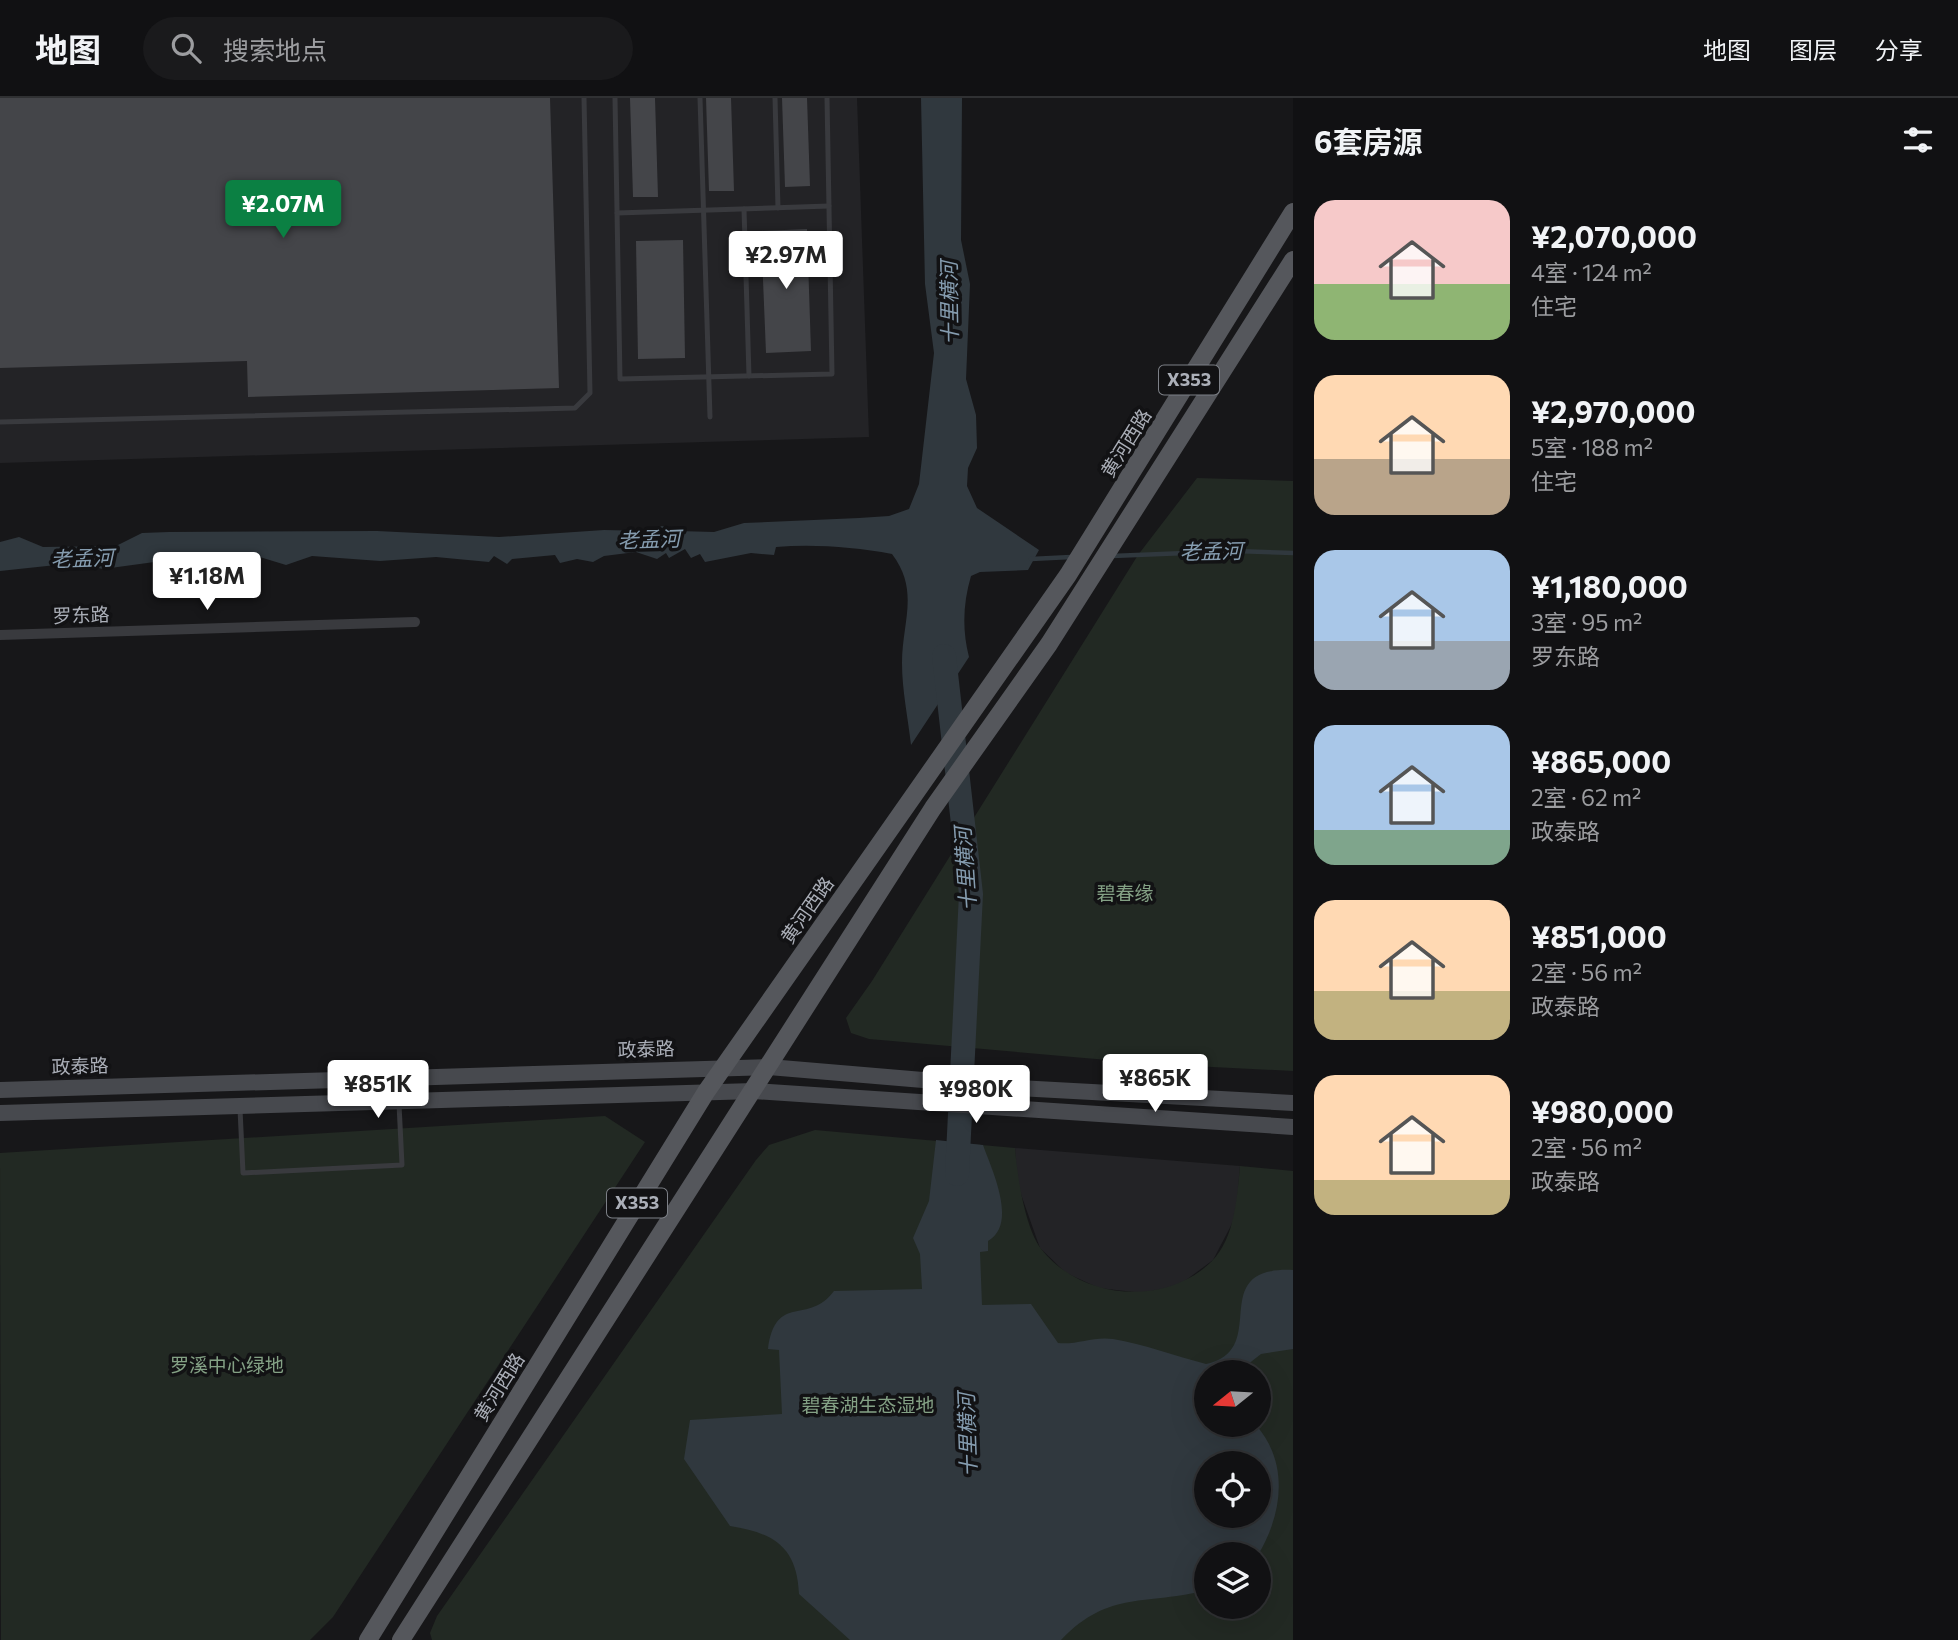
<!DOCTYPE html>
<html lang="zh">
<head>
<meta charset="utf-8">
<style>
  :root { --surface:#111113; --page:#1a1a1c; --text:#f1f3f6; --muted:#9c9da0; --line:#303133; --accent:#0b8043 }
  body { margin:0; font-family:Commissioner,"Noto Sans SC",sans-serif; background:var(--page); color:var(--text); height:100vh; display:flex; flex-direction:column; font-size:26px; white-space:nowrap }
  * { box-sizing:border-box; margin:0 }
  p { font-size:23px; color:var(--muted) }
  .icon { flex:none; width:38px; height:38px; fill:none; stroke:currentColor; stroke-width:2; stroke-linecap:round; stroke-linejoin:round }
  .map { position:relative; flex:1; overflow:hidden }
  .sheet { display:flex; flex-direction:column; background:var(--surface); width:665px }
  .sheet>* { flex:none }
  .needle { width:46px; rotate:252deg }
  .controls { position:absolute; left:1194px; top:1262px; display:grid; gap:14px }
  .controls a { display:grid; place-items:center; width:77px; height:77px; border-radius:50%; background:var(--surface); box-shadow:0 7px 28px #0002,0 0 0 2px var(--line); font-size:35px }
  .price { position:absolute; translate:-50% -60px; padding:0 16px; border-radius:7px; background:#fff; color:#222; font-size:23px; line-height:46px; filter:drop-shadow(0 2px 4px #0008) }
  .price::after { content:''; position:absolute; left:50%; top:42px; width:21px; height:16px; margin-left:-10px; background:inherit; clip-path:polygon(0 0,100% 0,50% 100%) }
  .price.selected { background:var(--accent); color:#fff }
  ul { padding:0; list-style:none }
  li { display:flex; align-items:center; gap:21px; height:175px; padding:0 21px }
  li span { display:grid; place-items:center; flex:none; width:196px; height:140px; border-radius:21px; color:#555 }
  li>.icon { margin-inline-start:auto }
  span .icon { width:84px; height:84px; fill:#fffc; stroke-width:1 }
  li b { font-size:30px }
  h2 { display:flex; justify-content:space-between; align-items:center; height:84px; padding:0 21px; font-size:30px }
  header { display:flex; align-items:center; gap:42px; box-sizing:border-box; height:98px; padding:0 35px; background:var(--surface); border-bottom:2px solid var(--line) }
  header strong { font-size:33px }
  nav { display:flex; gap:38px; margin-inline-start:auto; font-size:24px }
  .search { width:490px; height:63px; background:var(--page); display:flex; align-items:center; gap:18px; box-sizing:border-box; padding:0 24px; border-radius:38px; color:var(--muted); font-size:26px }
  main { display:flex; flex:1; min-height:0 }
  .map>svg:first-child { display:block }
  .built { fill:#232326 }
  .green { fill:#222923; fill-rule:evenodd }
  .water { fill:#30383e; fill-rule:evenodd }
  .lines { fill:none; stroke-linecap:round; stroke-linejoin:round }
  .stream { stroke:#30383e; stroke-width:4.5 }
  .river { stroke:#30383e; stroke-width:24 }
  .building { fill:#444549 }
  .lane { stroke:#393a3e; stroke-width:5 }
  .street { stroke:#393a3e; stroke-width:10 }
  .secondary { stroke:#47494e; stroke-width:16 }
  .primary { stroke:#55575c; stroke-width:18 }
  .labels { text-anchor:middle; stroke-width:7; stroke-linejoin:round; paint-order:stroke }
  .shield { fill:#121214; stroke:#7d8087; stroke-width:2 }
  .shield-label { font-size:18px; font-weight:bold; fill:#abafb8 }
  .street-label { font-size:19px; fill:#abafb8; stroke:#121214 }
  .park-label { font-size:19px; fill:#84a185; stroke:#121214 }
  .water-label { font-size:21px; font-style:italic; fill:#859caf; stroke:#121214 }
</style>
</head>
<body>
<header>
<strong>地图</strong>
<div class="search"><svg class="icon" aria-label="search" viewBox="0 0 24 24"><circle cx="10" cy="10" r="6"/><path d="M15 15l6 6"/></svg>搜索地点</div>
<nav><a>地图</a><a>图层</a><a>分享</a></nav>
</header>
<main>
<div class="map">
<svg width="1293" height="1542" viewBox="0 0 1293 1542">
  <rect width="100%" height="100%" fill="#171719"/>
  <g class="built">
    <path d="M 0,0 L 857,0 L 869,339 L 0,365 Z"/>
    <path d="M 1015,1050 L 1240,1068 L 1236,1118 L 1213,1162 L 1178,1188 L 1142,1195 L 1099,1190 L 1066,1175 L 1040,1150 L 1017,1085 Z"/>
  </g>
  <g class="green">
    <path d="M 1197,380 L 1293,383 L 1293,973 L 1153,966 L 869,941 L 851,935 L 846,920 L 872,883 L 1138,457 Z"/>
    <path d="M 605,1018 L 645,1044 L 333,1519 L 310,1542 L 1,1542 L 0,1055 Z"/>
    <path d="M 815,1032 L 1015,1050 C 1017,1076 1025,1131 1042,1152 C 1082,1202 1166,1209 1212,1163 C 1235,1140 1237,1099 1240,1068 L 1293,1073 L 1293,1542 L 432,1542 L 430,1535 L 437,1518 L 756,1062 L 769,1047 ZM 1206,1274 L 1258,1274 L 1258,1326 L 1206,1326 ZM 1206,1365 L 1258,1365 L 1258,1418 L 1206,1418 ZM 1206,1456 L 1258,1456 L 1258,1508 L 1206,1508 Z"/>
  </g>
  <g class="water">
    <path d="M 921,0 L 962,0 L 961,142 L 970,186 L 966,281 L 976,317 L 977,350 L 968,370 L 967,388 L 977,410 L 1039,452 L 1028,472 L 980,474 L 971,478 C 963,505 962,532 969,559 L 911,647 C 908,620 902,592 902,565 C 902,524 920,493 892,456 C 854,449 814,446 776,449 L 774,457 L 751,455 L 705,464 L 700,456 L 691,460 L 685,451 L 669,460 L 666,455 L 657,461 L 636,454 L 604,458 L 593,464 L 577,461 L 560,465 L 555,457 L 512,461 L 507,466 L 494,458 L 489,464 L 436,459 L 380,463 L 312,458 L 286,467 L 253,457 L 206,457 L 103,471 L 75,465 L 0,473 L 0,444 L 19,439 L 43,449 L 116,448 L 142,435 L 169,434 L 377,433 L 499,439 L 604,432 L 649,433 L 662,428 L 678,433 L 714,434 L 744,425 L 859,420 L 889,418 L 909,411 L 919,386 L 934,255 L 925,186 Z"/>
    <path d="M 936,1042 L 983,1047 C 992,1072 1018,1126 988,1143 L 988,1153 L 980,1154 L 982,1207 L 1031,1206 L 1058,1245 C 1077,1247 1094,1238 1113,1241 C 1144,1246 1175,1258 1206,1266 C 1273,1252 1203,1168 1293,1172 L 1293,1251 L 1261,1256 L 1238,1274 L 1206,1274 L 1206,1326 L 1256,1327 C 1289,1365 1283,1415 1258,1457 L 1206,1456 L 1206,1492 C 1147,1508 1110,1491 1061,1542 L 850,1542 L 799,1496 C 797,1449 774,1435 730,1428 L 684,1361 L 690,1322 L 782,1316 L 779,1252 L 768,1251 C 776,1194 808,1228 834,1193 L 922,1191 L 920,1156 L 913,1140 L 929,1103 ZM 1258,1365 L 1258,1418 L 1206,1418 L 1206,1365 Z"/>
  </g>
  <g class="lines">
    <g class="stream">
      <path d="M 1112,458 L 1235,453 L 1293,455"/>
      <path d="M 1031,461 L 1071,459"/>
    </g>
    <path class="river" d="M 944,558 L 971,796 L 957,1076"/>
  </g>
  <g class="building">
    <path d="M 0,0 L 550,0 L 559,290 L 248,299 L 247,263 L 0,270 Z"/>
    <path d="M 630,0 L 655,0 L 658,99 L 633,99 Z"/>
    <path d="M 706,0 L 731,0 L 734,93 L 709,93 Z"/>
    <path d="M 782,0 L 807,0 L 810,88 L 785,89 Z"/>
    <path d="M 807,131 L 811,253 L 766,255 L 761,133 Z"/>
    <path d="M 683,142 L 685,260 L 638,261 L 636,143 Z"/>
  </g>
  <g class="lines">
    <g class="lane">
      <path d="M 615,0 L 620,281 L 832,276 L 827,0"/>
      <path d="M 700,0 L 710,319"/>
      <path d="M 775,0 L 778,110"/>
      <path d="M 744,111 L 749,278"/>
      <path d="M 617,115 L 829,108"/>
      <path d="M 0,324 L 575,310 L 590,295 L 584,0"/>
      <path d="M 240,1011 L 243,1075 L 402,1067 L 399,1006"/>
    </g>
    <path class="street" d="M 0,537 L 415,524"/>
    <g class="secondary">
      <path d="M 0,992 L 769,969 L 1018,990 L 1293,1005"/>
      <path d="M 0,1015 L 754,993 L 1293,1029"/>
    </g>
    <g class="primary">
      <path d="M 368,1542 L 706,994 L 1068,477 L 1293,114"/>
      <path d="M 401,1542 L 933,710 L 1049,546 L 1293,162"/>
    </g>
  </g>
  <g class="labels">
    <g class="shield">
      <rect x="1159" y="267.5" width="60" height="29" rx="5"/>
      <rect x="607" y="1090.5" width="60" height="29" rx="5"/>
    </g>
    <g class="shield-label">
      <text x="1189" y="288">X353</text>
      <text x="637" y="1111">X353</text>
    </g>
    <g class="street-label">
      <text transform="translate(1126 345) rotate(-58)" y="7">黄河西路</text>
      <text transform="translate(81 517) rotate(-2)" y="7">罗东路</text>
      <text transform="translate(807 812) rotate(-55)" y="7">黄河西路</text>
      <text transform="translate(646 951) rotate(-2)" y="7">政泰路</text>
      <text transform="translate(80 968) rotate(-2)" y="7">政泰路</text>
      <text transform="translate(499 1289) rotate(-58)" y="7">黄河西路</text>
    </g>
    <g class="park-label">
      <text x="1125" y="802">碧春缘</text>
      <text x="227" y="1274">罗溪中心绿地</text>
      <text x="868" y="1314">碧春湖生态湿地</text>
    </g>
    <g class="water-label">
      <text transform="translate(950 205) rotate(-91)" y="7">十里横河</text>
      <text transform="translate(649 442) rotate(-2)" y="7">老孟河</text>
      <text transform="translate(1211 454) rotate(-1)" y="7">老孟河</text>
      <text transform="translate(82 461) rotate(-2)" y="7">老孟河</text>
      <text transform="translate(966 771) rotate(-94)" y="7">十里横河</text>
      <text transform="translate(968 1337) rotate(-92)" y="7">十里横河</text>
    </g>
  </g>
</svg>
<div class="controls">
<a><svg class="needle" viewBox="-14 -14 28 28"><path d="M0-13l5 13h-10z" fill="#e53935"/><path d="M0 13l5-13h-10z" fill="#9c9da0"/></svg></a>
<a><svg class="icon" aria-label="locate" viewBox="0 0 24 24"><circle cx="12" cy="12" r="6"/><path d="M12 2v4M12 18v4M2 12h4M18 12h4"/></svg></a>
<a><svg class="icon" aria-label="layers" viewBox="0 0 24 24"><path d="M12 4l9 5-9 5-9-5zM3 14l9 5 9-5"/></svg></a>
</div>
<b class="price selected" style="left:283px;top:142px">¥2.07M</b>
<b class="price" style="left:786px;top:193px">¥2.97M</b>
<b class="price" style="left:207px;top:514px">¥1.18M</b>
<b class="price" style="left:1155px;top:1016px">¥865K</b>
<b class="price" style="left:378px;top:1022px">¥851K</b>
<b class="price" style="left:976px;top:1027px">¥980K</b>
</div>
<section class="sheet">
<h2>6套房源<svg class="icon" aria-label="filters" viewBox="0 0 24 24"><path d="M4 7h16M4 17h16"/><circle cx="9" cy="7" r="2"/><circle cx="15" cy="17" r="2"/></svg></h2>
<ul>
<li><span style="background:linear-gradient(#f6c9c9 60%,#8fb573 0)"><svg class="icon" aria-label="home" viewBox="0 0 24 24"><path d="M3 11l9-7 9 7M6 9v11h12V9"/></svg></span><div><b>¥2,070,000</b><p>4室 · 124 m²</p><p>住宅</p></div></li>
<li><span style="background:linear-gradient(#ffd9b3 60%,#b9a48a 0)"><svg class="icon" aria-label="home" viewBox="0 0 24 24"><path d="M3 11l9-7 9 7M6 9v11h12V9"/></svg></span><div><b>¥2,970,000</b><p>5室 · 188 m²</p><p>住宅</p></div></li>
<li><span style="background:linear-gradient(#a9c7e8 65%,#9aa5b1 0)"><svg class="icon" aria-label="home" viewBox="0 0 24 24"><path d="M3 11l9-7 9 7M6 9v11h12V9"/></svg></span><div><b>¥1,180,000</b><p>3室 · 95 m²</p><p>罗东路</p></div></li>
<li><span style="background:linear-gradient(#a9c7e8 75%,#7fa58c 0)"><svg class="icon" aria-label="home" viewBox="0 0 24 24"><path d="M3 11l9-7 9 7M6 9v11h12V9"/></svg></span><div><b>¥865,000</b><p>2室 · 62 m²</p><p>政泰路</p></div></li>
<li><span style="background:linear-gradient(#ffd9b3 65%,#c2b280 0)"><svg class="icon" aria-label="home" viewBox="0 0 24 24"><path d="M3 11l9-7 9 7M6 9v11h12V9"/></svg></span><div><b>¥851,000</b><p>2室 · 56 m²</p><p>政泰路</p></div></li>
<li><span style="background:linear-gradient(#ffd9b3 75%,#c2b280 0)"><svg class="icon" aria-label="home" viewBox="0 0 24 24"><path d="M3 11l9-7 9 7M6 9v11h12V9"/></svg></span><div><b>¥980,000</b><p>2室 · 56 m²</p><p>政泰路</p></div></li>
</ul>
</section>
</main>
</body>
</html>
